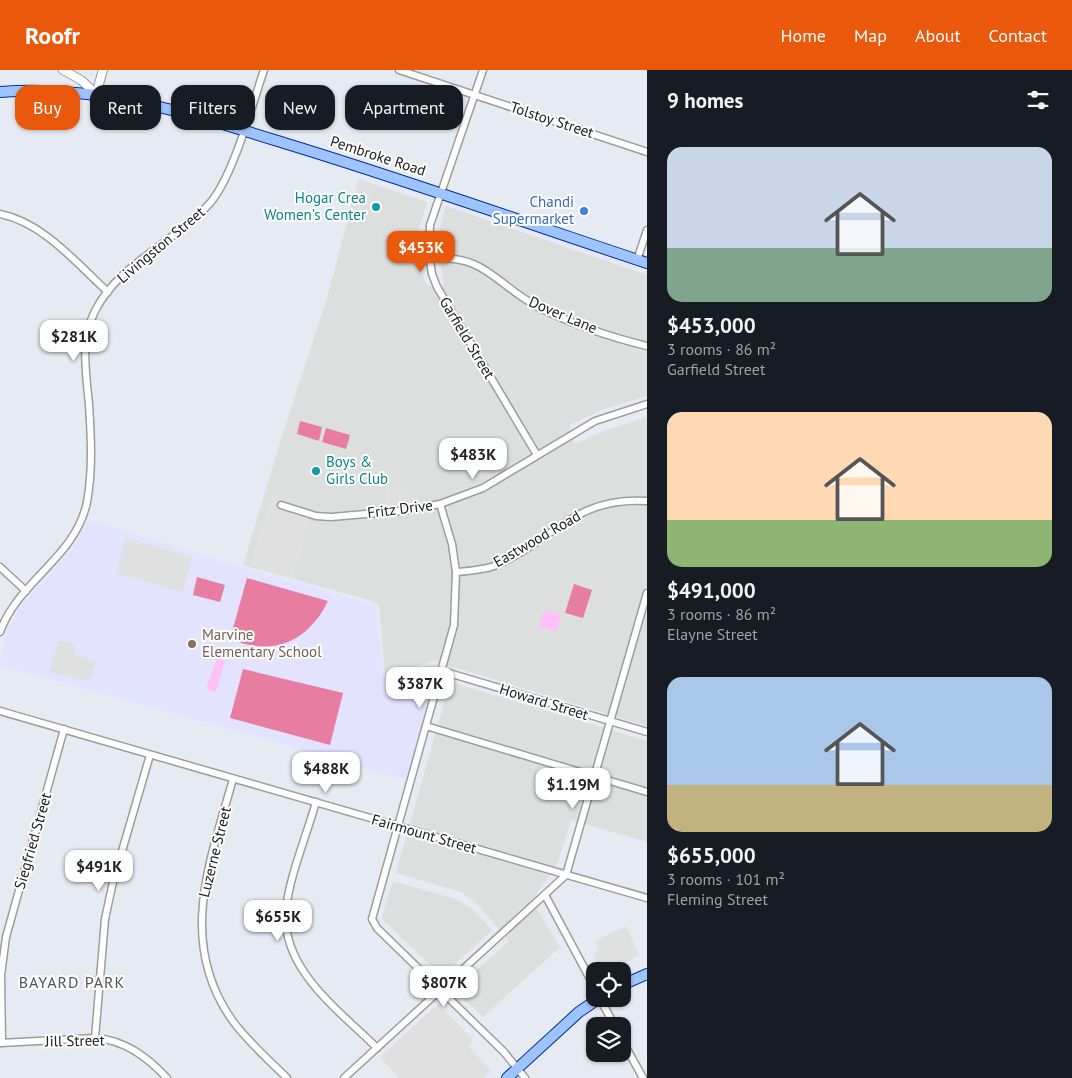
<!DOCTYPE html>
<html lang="en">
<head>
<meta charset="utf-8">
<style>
  :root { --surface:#171b24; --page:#20242c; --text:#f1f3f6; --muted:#9ea1a6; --accent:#ea580c }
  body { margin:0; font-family:"PT Sans",sans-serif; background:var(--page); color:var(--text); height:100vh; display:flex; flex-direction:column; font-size:19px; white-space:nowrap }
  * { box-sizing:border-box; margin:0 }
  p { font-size:16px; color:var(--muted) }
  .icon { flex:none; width:28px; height:28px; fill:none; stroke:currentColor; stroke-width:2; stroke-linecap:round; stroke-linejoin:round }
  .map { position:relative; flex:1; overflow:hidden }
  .details { display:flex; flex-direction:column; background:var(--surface); width:425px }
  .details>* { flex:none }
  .top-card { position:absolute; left:15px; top:15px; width:475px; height:45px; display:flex; gap:10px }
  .fabs { position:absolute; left:586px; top:892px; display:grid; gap:10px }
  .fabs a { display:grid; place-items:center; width:45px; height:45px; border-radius:10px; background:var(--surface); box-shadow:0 1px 4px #0004; font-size:25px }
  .price { position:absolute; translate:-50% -42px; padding:0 11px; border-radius:10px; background:#fff; color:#222; font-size:16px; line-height:32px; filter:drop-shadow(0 1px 2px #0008) }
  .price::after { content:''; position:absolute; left:50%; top:30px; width:15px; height:11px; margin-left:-8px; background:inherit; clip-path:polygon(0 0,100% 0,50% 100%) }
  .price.active { background:var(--accent); color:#fff }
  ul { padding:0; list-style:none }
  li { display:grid; align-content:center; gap:10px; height:265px; padding:0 20px }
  li span { display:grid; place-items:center; height:155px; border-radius:15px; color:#555 }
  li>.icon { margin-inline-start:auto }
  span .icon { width:90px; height:90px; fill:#fffc; stroke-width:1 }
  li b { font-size:21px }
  h2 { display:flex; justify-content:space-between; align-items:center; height:60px; padding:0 20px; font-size:21px }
  .tag { padding:0 18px; border-radius:15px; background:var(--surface); box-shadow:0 1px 4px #0004; font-size:18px; line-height:45px }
  .tag.active { background:var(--accent); color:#fff }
  header { display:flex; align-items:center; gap:30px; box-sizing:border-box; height:70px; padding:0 25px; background:var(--accent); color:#fff }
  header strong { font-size:24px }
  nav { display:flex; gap:28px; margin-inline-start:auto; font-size:18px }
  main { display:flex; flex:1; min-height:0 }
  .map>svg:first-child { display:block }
  .residential { fill:#dddfdf }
  .education { fill:#e3e2ff }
  .park { fill:#fec1f7 }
  .pitch { fill:#e77ea2 }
  .parking { fill:#e0e0e0 }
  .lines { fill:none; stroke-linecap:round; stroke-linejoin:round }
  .minor-casing { stroke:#9d9d9d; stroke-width:9 }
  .tertiary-casing { stroke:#9d9d9d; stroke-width:10 }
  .primary-casing { stroke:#002e9d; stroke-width:12 }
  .minor { stroke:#fff; stroke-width:6 }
  .tertiary { stroke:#fff; stroke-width:8 }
  .primary { stroke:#9ec4ff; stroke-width:10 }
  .culture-dot { fill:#0f9aa8; stroke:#fff; stroke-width:2 }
  .shop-dot { fill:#3f7fe0; stroke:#fff; stroke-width:2 }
  .education-dot { fill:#8d6e63; stroke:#fff; stroke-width:2 }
  .labels { text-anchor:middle; stroke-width:4; stroke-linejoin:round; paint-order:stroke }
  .street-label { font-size:15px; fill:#202020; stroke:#fff }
  .culture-label { font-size:15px; fill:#0d838f; stroke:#fff; text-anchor:end }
  .shop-label { font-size:15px; fill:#366cbe; stroke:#fff; text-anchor:end }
  .education-label { font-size:15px; fill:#785e54; stroke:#fff; text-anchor:start }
  .neighbourhood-label { font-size:16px; letter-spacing:1px; fill:#535353; stroke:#fff }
</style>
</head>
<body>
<header>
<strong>Roofr</strong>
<nav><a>Home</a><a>Map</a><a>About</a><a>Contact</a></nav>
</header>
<main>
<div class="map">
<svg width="647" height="1008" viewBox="0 0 647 1008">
  <rect width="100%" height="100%" fill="#e6eaf2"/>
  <g class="residential">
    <path d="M 359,109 L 427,132 L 419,159 L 418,193 L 427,216 L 444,215 L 437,168 L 446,136 L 647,205 L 647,326 L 604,339 L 569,355 L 575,374 L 603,361 L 647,347 L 647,656 L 434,591 L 385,605 L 379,535 L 368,530 L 243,495 L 283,363 L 327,228 Z"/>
    <path d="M 450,612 L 647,671 L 647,772 L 571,750 L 558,792 L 532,831 L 560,877 L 483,947 L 454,920 L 509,871 L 476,833 L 461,822 L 396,803 Z"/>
    <path d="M 393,811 L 456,829 L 472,839 L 492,860 L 442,906 L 383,850 L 382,846 Z"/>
  </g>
  <path class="education" d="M 89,450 L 240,497 L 375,535 L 384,607 L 439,593 L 406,710 L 260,667 L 0,595 L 7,560 L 20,537 L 71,481 Z"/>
  <g class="park">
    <path d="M 544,540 L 561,545 L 556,562 L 539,557 Z"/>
    <path d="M 217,588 L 225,591 L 216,622 L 206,619 Z"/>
  </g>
  <g class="pitch">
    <path d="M 300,351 L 322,357 L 319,371 L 297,364 Z"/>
    <path d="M 326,358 L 350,365 L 346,379 L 322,372 Z"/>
    <path d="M 197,507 L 225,515 L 220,532 L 193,525 Z"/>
    <path d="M 247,508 L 328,531 C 308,572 273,587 230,569 Z"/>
    <path d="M 574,514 L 592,520 L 583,548 L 565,543 Z"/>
    <path d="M 243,599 L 343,623 L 330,675 L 230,648 Z"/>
  </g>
  <g class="parking">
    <path d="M 358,111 L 374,116 L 366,145 L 350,141 Z"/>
    <path d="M 407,414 L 408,433 L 385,435 L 386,419 Z"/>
    <path d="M 271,426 L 313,439 L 293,509 L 250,496 Z"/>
    <path d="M 126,468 L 192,487 L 183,522 L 116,503 Z"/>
    <path d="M 59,570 L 75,574 L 73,584 L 96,591 L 91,607 L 87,611 L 49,602 Z"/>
    <path d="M 626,856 L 639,885 L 622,895 L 601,901 L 593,884 L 599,881 L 595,871 Z"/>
    <path d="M 438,934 L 473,970 L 468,976 L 491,1001 L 483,1008 L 399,1008 L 380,987 Z"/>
  </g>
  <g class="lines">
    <g class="minor-casing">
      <g id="minor">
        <path d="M 399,0 L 647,82"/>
        <path d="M 483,0 L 430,155 L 429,184 L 432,204 L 437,217 L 537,385"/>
        <path d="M 0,144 C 44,153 76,193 108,222"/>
        <path d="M 429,189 C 485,183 495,214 538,237 C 572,254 610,267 647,276"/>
        <path d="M 637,190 L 647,160"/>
        <path d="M 440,434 L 452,474 L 456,502 L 454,555 L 372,849 L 377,858 L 504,982 L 525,1008"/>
        <path d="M 281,435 L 316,446 L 331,447 L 401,441 L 440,434 L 483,418 L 595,351 L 647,334"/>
        <path d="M 0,497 L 26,521"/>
        <path d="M 456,502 C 469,501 483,500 494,496 C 554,471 574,426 647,431"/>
        <path d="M 0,562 C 18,511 76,487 87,432 C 93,399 91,366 89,334 C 86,303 80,270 95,241 C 119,193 176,172 210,133 C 233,107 252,35 264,0"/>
        <path d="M 442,601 L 647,662"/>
        <path d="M 0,641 L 647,828"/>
        <path d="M 426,656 L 647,722"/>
        <path d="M 233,709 C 210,791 177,872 232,950 C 248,972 268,989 287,1008"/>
        <path d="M 316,732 C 307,764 289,808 286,839 C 280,899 340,941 377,978"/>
        <path d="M 545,825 L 595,918"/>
        <path d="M 600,929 L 615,956"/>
        <path d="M 95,968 L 105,849 L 113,812 L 150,685"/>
        <path d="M 622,970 L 643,1008"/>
        <path d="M 0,973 L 95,968 C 125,970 147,987 167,1008"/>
        <path d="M 2,973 L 1,905 L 6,867 L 64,659"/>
        <path d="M 344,1008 L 566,805 L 647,523"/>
      </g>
    </g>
    <g class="tertiary-casing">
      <path id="tertiary" d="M 63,0 L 81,10 L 96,24 L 103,0"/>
    </g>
    <g class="primary-casing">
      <g id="primary">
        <path d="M 0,22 C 99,14 191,44 284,73 C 406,110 526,153 647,193"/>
        <path d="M 622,915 L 647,904"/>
        <path d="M 507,1008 L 579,942 L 598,929"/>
      </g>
    </g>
    <use href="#minor" class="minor"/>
    <use href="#tertiary" class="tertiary"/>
    <use href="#primary" class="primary"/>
  </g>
  <g class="culture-dot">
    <circle cx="376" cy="137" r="5"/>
    <circle cx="316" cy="401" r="5"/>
  </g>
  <circle class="shop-dot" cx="584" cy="141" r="5"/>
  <circle class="education-dot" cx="192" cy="574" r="5"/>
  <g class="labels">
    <g class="street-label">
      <text transform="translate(552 50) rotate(18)" y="5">Tolstoy Street</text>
      <text transform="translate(378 86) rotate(18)" y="5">Pembroke Road</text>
      <text transform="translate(161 175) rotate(-40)" y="5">Livingston Street</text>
      <text transform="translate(563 245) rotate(23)" y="5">Dover Lane</text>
      <text transform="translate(467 268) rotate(59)" y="5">Garfield Street</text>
      <text transform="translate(400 439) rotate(-7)" y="5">Fritz Drive</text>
      <text transform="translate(537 469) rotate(-30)" y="5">Eastwood Road</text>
      <text transform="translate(544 632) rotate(17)" y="5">Howard Street</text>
      <text transform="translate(424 764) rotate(16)" y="5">Fairmount Street</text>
      <text transform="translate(33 771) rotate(-74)" y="5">Siegfried Street</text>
      <text transform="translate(215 782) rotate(-76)" y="5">Luzerne Street</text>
      <text transform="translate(75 971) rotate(-1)" y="5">Jill Street</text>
    </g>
    <g class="culture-label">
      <text x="366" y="133">Hogar Crea<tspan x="366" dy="17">Women's Center</tspan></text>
      <text x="326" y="397" text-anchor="start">Boys &amp;<tspan x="326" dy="17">Girls Club</tspan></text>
    </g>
    <g class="shop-label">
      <text x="574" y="137">Chandi<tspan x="574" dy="17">Supermarket</tspan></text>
    </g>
    <g class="education-label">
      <text x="202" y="570">Marvine<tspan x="202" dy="17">Elementary School</tspan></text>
    </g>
    <g class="neighbourhood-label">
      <text x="72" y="918">BAYARD PARK</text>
    </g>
  </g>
</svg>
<div class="fabs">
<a><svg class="icon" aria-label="locate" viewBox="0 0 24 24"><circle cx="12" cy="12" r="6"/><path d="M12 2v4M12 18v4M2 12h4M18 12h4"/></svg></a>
<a><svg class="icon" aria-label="layers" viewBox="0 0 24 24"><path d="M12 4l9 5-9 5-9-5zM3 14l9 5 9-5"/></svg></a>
</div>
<b class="price active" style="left:421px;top:203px">$453K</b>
<b class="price" style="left:74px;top:292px">$281K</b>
<b class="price" style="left:473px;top:410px">$483K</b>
<b class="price" style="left:420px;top:639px">$387K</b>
<b class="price" style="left:326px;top:724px">$488K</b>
<b class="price" style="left:573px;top:740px">$1.19M</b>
<b class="price" style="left:99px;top:822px">$491K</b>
<b class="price" style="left:278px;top:872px">$655K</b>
<b class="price" style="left:444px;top:938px">$807K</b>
<div class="top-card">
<a class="tag active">Buy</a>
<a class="tag">Rent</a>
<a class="tag">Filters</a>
<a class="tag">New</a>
<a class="tag">Apartment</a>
</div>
</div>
<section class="details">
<h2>9 homes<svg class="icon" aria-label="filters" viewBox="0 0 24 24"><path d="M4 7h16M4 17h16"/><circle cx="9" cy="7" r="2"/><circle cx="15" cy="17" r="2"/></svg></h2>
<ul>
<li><span style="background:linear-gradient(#c9d6e8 65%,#7fa58c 0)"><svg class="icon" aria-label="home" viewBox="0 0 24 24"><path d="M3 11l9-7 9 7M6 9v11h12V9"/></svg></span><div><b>$453,000</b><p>3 rooms · 86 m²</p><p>Garfield Street</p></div></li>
<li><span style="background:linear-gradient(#ffd9b3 70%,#8fb573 0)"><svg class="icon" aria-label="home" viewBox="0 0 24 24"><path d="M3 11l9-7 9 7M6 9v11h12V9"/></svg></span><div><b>$491,000</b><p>3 rooms · 86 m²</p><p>Elayne Street</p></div></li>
<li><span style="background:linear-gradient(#a9c7e8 70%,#c2b280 0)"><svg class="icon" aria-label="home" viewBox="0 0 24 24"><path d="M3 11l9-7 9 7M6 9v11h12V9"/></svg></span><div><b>$655,000</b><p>3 rooms · 101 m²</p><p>Fleming Street</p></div></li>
</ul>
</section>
</main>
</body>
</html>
